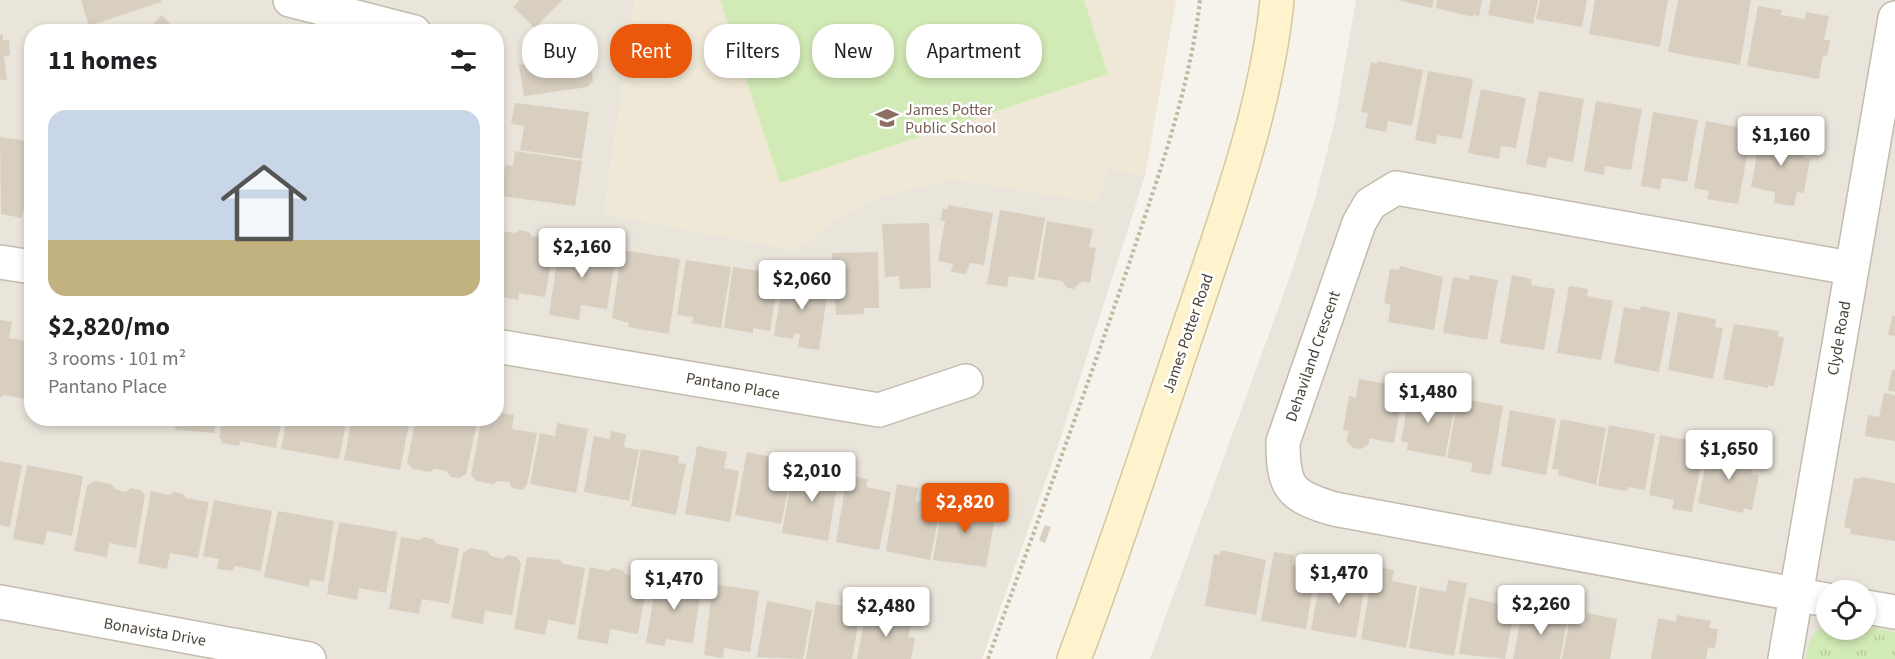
<!DOCTYPE html>
<html lang="en">
<head>
<meta charset="utf-8">
<style>
  :root { --surface:#fff; --page:#f2f2f2; --text:#202124; --muted:#757577; --line:#e0e0e0; --accent:#ea580c }
  body { margin:0; font-family:"Source Sans 3",sans-serif; background:var(--page); color:var(--text); height:100vh; display:flex; flex-direction:column; font-size:22px; white-space:nowrap }
  * { box-sizing:border-box; margin:0 }
  p { font-size:20px; color:var(--muted) }
  .icon { flex:none; width:33px; height:33px; fill:none; stroke:currentColor; stroke-width:2; stroke-linecap:round; stroke-linejoin:round }
  .map { position:relative; flex:1; overflow:hidden }
  .panel { position:absolute; left:24px; top:24px; width:480px; height:402px; display:flex; flex-direction:column; background:var(--surface); border-radius:24px; box-shadow:0 3px 9px #0003 }
  .panel>* { flex:none }
  .banner { position:absolute; left:522px; top:24px; width:570px; height:54px; display:flex; gap:12px }
  .tools { position:absolute; left:1816px; top:580px; display:grid; gap:12px }
  .tools a { display:grid; place-items:center; width:60px; height:60px; border-radius:50%; background:var(--surface); box-shadow:0 3px 9px #0003; font-size:30px }
  .price { position:absolute; translate:-50% -51px; padding:0 14px; border-radius:6px; background:#fff; color:#222; font-size:20px; line-height:39px; filter:drop-shadow(0 2px 3px #0008) }
  .price::after { content:''; position:absolute; left:50%; top:36px; width:18px; height:14px; margin-left:-9px; background:inherit; clip-path:polygon(0 0,100% 0,50% 100%) }
  .price.on { background:var(--accent); color:#fff }
  ul { padding:0; list-style:none }
  li { display:grid; align-content:center; gap:12px; height:318px; padding:0 24px }
  li+li { border-top:2px solid var(--line) }
  li span { display:grid; place-items:center; height:186px; border-radius:18px; color:#555 }
  li>.icon { margin-inline-start:auto }
  span .icon { width:108px; height:108px; fill:#fffc; stroke-width:1 }
  li b { font-size:26px }
  h2 { display:flex; justify-content:space-between; align-items:center; height:72px; padding:0 24px; font-size:26px }
  .pill { padding:0 21px; border-radius:24px; background:var(--surface); box-shadow:0 3px 9px #0003; font-size:21px; line-height:54px }
  .pill.on { background:var(--accent); color:#fff }
  .map>svg:first-child { display:block }
  .residential { fill:#eae5da; fill-rule:evenodd }
  .education { fill:#efe8d6 }
  .park { fill:url(#park-tufts) }
  .garden { fill:#d2eab5 }
  .building { fill:#d8cfc1 }
  .lines { fill:none; stroke-linecap:round; stroke-linejoin:round }
  .street-casing { stroke:#c2bbae; stroke-width:36 }
  .secondary-casing { stroke:#d6c79b; stroke-width:36 }
  .path { stroke:#c4b79f; stroke-width:4; stroke-dasharray:3 3; stroke-linecap:butt }
  .street { stroke:#fff; stroke-width:33 }
  .secondary { stroke:#fff3cd; stroke-width:33 }
  .labels { text-anchor:middle; stroke-width:5; stroke-linejoin:round; paint-order:stroke }
  .education-label { font-size:16px; fill:#785e54; stroke:#fff; text-anchor:start }
  .street-label { font-size:16px; fill:#4b4439; stroke:#fff }
</style>
</head>
<body>
<div class="map">
<svg width="1895" height="659" viewBox="0 0 1895 659">
  <defs>
    <pattern id="park-tufts" width="24" height="20" patternUnits="userSpaceOnUse" patternTransform="scale(1.5)"><rect width="24" height="20" fill="#d2eab5"/><path d="M3 7l-1-3M5 7V3M7 7l1-3M15 17l-1-3M17 17v-4M19 17l1-3" fill="none" stroke="#b6ca9c"/></pattern>
  </defs>
  <rect width="100%" height="100%" fill="#f6f3ec"/>
  <g class="residential">
    <path d="M 0,0 L 635,0 L 604,214 L 795,250 L 828,225 L 878,197 L 951,179 L 1097,202 L 1109,168 L 1145,176 L 1059,443 L 982,659 L 0,659 ZM 32,32 L 496,32 L 496,418 L 32,418 Z"/>
    <path d="M 1356,0 L 1895,0 L 1895,659 L 1150,659 L 1292,271 L 1315,199 L 1335,120 ZM 1827,591 L 1866,591 L 1866,630 L 1827,630 Z"/>
  </g>
  <path class="education" d="M 635,0 L 1176,0 L 1145,176 L 1109,168 L 1097,202 L 951,179 L 878,197 L 828,225 L 795,250 L 604,214 Z"/>
  <path class="park" d="M 1827,625 L 1827,630 L 1866,630 L 1866,626 L 1895,632 L 1895,659 L 1806,659 C 1808,645 1812,630 1827,625 Z"/>
  <path class="garden" d="M 720,0 L 1084,0 L 1108,74 L 780,183 Z"/>
  <g class="building">
    <path d="M 81,0 L 161,0 L 161,2 L 89,26 Z"/>
    <path d="M 520,0 L 562,0 L 535,28 L 513,7 Z"/>
    <path d="M 1397,0 L 1434,0 L 1432,8 Z"/>
    <path d="M 1437,0 L 1482,0 L 1479,16 L 1473,15 L 1473,17 L 1436,8 Z"/>
    <path d="M 1491,0 L 1538,0 L 1533,24 L 1488,15 Z"/>
    <path d="M 1540,0 L 1587,0 L 1582,27 L 1536,19 Z"/>
    <path d="M 1595,0 L 1668,0 L 1660,47 L 1589,34 Z"/>
    <path d="M 1678,0 L 1751,0 L 1740,65 L 1668,52 Z"/>
    <path d="M 1758,6 L 1782,10 L 1781,15 L 1805,19 L 1806,12 L 1829,16 L 1824,40 L 1830,40 L 1827,56 L 1823,55 L 1819,79 L 1747,66 Z"/>
    <path d="M 162,15 L 178,32 L 145,32 Z"/>
    <path d="M 187,25 L 193,32 L 181,32 Z"/>
    <path d="M 580,29 L 587,34 L 588,43 L 585,48 L 587,60 L 591,64 L 593,81 L 588,87 L 524,96 L 519,65 L 533,63 L 529,36 Z"/>
    <path d="M 0,34 L 3,34 L 3,40 L 9,40 L 10,55 L 4,56 L 7,80 L 0,80 Z"/>
    <path d="M 1377,61 L 1423,70 L 1412,126 L 1388,121 L 1386,132 L 1365,128 L 1368,113 L 1361,112 L 1371,62 L 1377,64 Z"/>
    <path d="M 1428,71 L 1473,79 L 1462,139 L 1437,135 L 1436,144 L 1415,140 Z"/>
    <path d="M 1481,89 L 1526,98 L 1516,148 L 1501,146 L 1499,159 L 1468,153 Z"/>
    <path d="M 1539,91 L 1584,99 L 1573,162 L 1548,157 L 1546,168 L 1526,164 Z"/>
    <path d="M 1596,101 L 1642,109 L 1631,170 L 1605,166 L 1604,175 L 1584,171 Z"/>
    <path d="M 515,103 L 589,112 L 582,159 L 520,150 L 524,126 L 511,124 Z"/>
    <path d="M 1653,112 L 1698,120 L 1687,182 L 1662,178 L 1660,189 L 1641,186 Z"/>
    <path d="M 1706,121 L 1752,130 L 1738,204 L 1707,199 L 1709,191 L 1694,188 Z"/>
    <path d="M 1761,131 L 1806,140 L 1803,157 L 1810,159 L 1804,193 L 1797,192 L 1794,206 L 1774,203 L 1775,192 L 1751,187 Z"/>
    <path d="M 0,137 L 32,142 L 32,162 L 22,218 L 1,214 Z"/>
    <path d="M 515,151 L 582,161 L 575,206 L 501,196 L 505,165 L 513,166 Z"/>
    <path d="M 948,205 L 993,213 L 984,265 L 970,263 L 966,274 L 951,272 L 953,264 L 938,261 L 945,221 L 940,220 L 943,209 L 947,210 Z"/>
    <path d="M 1000,210 L 1045,218 L 1034,280 L 1009,276 L 1007,287 L 987,284 Z"/>
    <path d="M 1047,221 L 1093,229 L 1089,247 L 1096,248 L 1090,283 L 1082,281 L 1074,289 L 1067,288 L 1062,281 L 1038,277 Z"/>
    <path d="M 929,223 L 931,288 L 900,289 L 899,276 L 885,277 L 882,224 Z"/>
    <path d="M 496,230 L 515,233 L 520,230 L 529,232 L 532,236 L 555,240 L 545,297 L 519,293 L 518,300 L 496,296 Z"/>
    <path d="M 560,240 L 617,249 L 607,309 L 581,305 L 579,320 L 549,315 Z"/>
    <path d="M 622,250 L 680,259 L 669,334 L 628,327 L 629,323 L 612,318 Z"/>
    <path d="M 878,252 L 879,308 L 864,308 L 864,314 L 836,315 L 832,253 Z"/>
    <path d="M 686,260 L 731,267 L 721,328 L 692,323 L 693,317 L 677,315 Z"/>
    <path d="M 1400,266 L 1443,277 L 1434,330 L 1388,322 L 1391,305 L 1384,303 L 1390,269 L 1399,270 Z"/>
    <path d="M 733,267 L 779,274 L 770,331 L 753,328 L 753,333 L 724,328 Z"/>
    <path d="M 784,275 L 829,283 L 819,350 L 798,347 L 800,334 L 795,333 L 793,339 L 774,336 Z"/>
    <path d="M 1470,275 L 1498,280 L 1487,340 L 1443,333 L 1453,277 L 1469,280 Z"/>
    <path d="M 1512,275 L 1532,279 L 1531,285 L 1555,289 L 1544,350 L 1500,343 Z"/>
    <path d="M 1569,286 L 1588,289 L 1587,296 L 1613,301 L 1601,360 L 1557,353 Z"/>
    <path d="M 1641,306 L 1670,312 L 1659,372 L 1614,363 L 1624,307 L 1640,310 Z"/>
    <path d="M 1678,312 L 1716,319 L 1715,327 L 1723,328 L 1713,379 L 1668,370 Z"/>
    <path d="M 1892,316 L 1895,316 L 1895,336 L 1888,335 Z"/>
    <path d="M 0,320 L 12,322 L 9,338 L 32,342 L 32,369 L 26,399 L 4,395 L 0,398 Z"/>
    <path d="M 1734,324 L 1779,331 L 1778,336 L 1784,338 L 1774,386 L 1768,385 L 1768,388 L 1723,379 Z"/>
    <path d="M 1892,370 L 1895,370 L 1895,392 L 1888,390 Z"/>
    <path d="M 1359,379 L 1404,387 L 1394,443 L 1369,438 L 1369,444 L 1361,449 L 1353,448 L 1346,441 L 1349,431 L 1343,430 L 1349,396 L 1356,397 Z"/>
    <path d="M 1410,392 L 1456,400 L 1445,457 L 1407,450 L 1408,443 L 1401,441 Z"/>
    <path d="M 1884,393 L 1895,395 L 1895,441 L 1865,436 L 1868,415 L 1879,417 Z"/>
    <path d="M 1458,398 L 1503,406 L 1491,475 L 1471,472 L 1473,463 L 1447,458 Z"/>
    <path d="M 1510,410 L 1556,419 L 1546,475 L 1501,466 Z"/>
    <path d="M 496,412 L 514,415 L 512,429 L 537,433 L 527,485 L 522,490 L 512,488 L 509,482 L 497,481 L 493,484 L 476,481 L 471,475 L 482,418 L 496,418 Z"/>
    <path d="M 157,418 L 217,418 L 214,433 L 177,430 L 174,426 L 156,423 Z"/>
    <path d="M 223,418 L 282,418 L 276,448 L 240,441 L 239,446 L 221,443 L 222,439 L 219,438 Z"/>
    <path d="M 287,418 L 347,418 L 339,459 L 281,449 Z"/>
    <path d="M 352,418 L 410,418 L 400,470 L 344,460 Z"/>
    <path d="M 416,418 L 455,418 L 477,423 L 466,474 L 459,478 L 451,477 L 447,471 L 434,469 L 430,472 L 413,469 L 407,463 Z"/>
    <path d="M 1561,419 L 1606,428 L 1596,485 L 1558,475 L 1559,470 L 1552,469 Z"/>
    <path d="M 557,423 L 588,429 L 576,493 L 530,484 L 540,433 L 555,436 Z"/>
    <path d="M 1609,425 L 1655,434 L 1645,490 L 1628,487 L 1627,491 L 1598,486 Z"/>
    <path d="M 611,431 L 626,434 L 624,447 L 639,450 L 629,501 L 584,492 L 594,436 L 610,439 Z"/>
    <path d="M 1660,435 L 1705,443 L 1692,512 L 1672,509 L 1674,500 L 1649,495 Z"/>
    <path d="M 697,446 L 727,452 L 724,468 L 739,471 L 730,522 L 685,514 Z"/>
    <path d="M 1709,448 L 1754,456 L 1751,474 L 1759,475 L 1752,510 L 1744,508 L 1743,513 L 1698,503 Z"/>
    <path d="M 641,449 L 679,456 L 678,463 L 686,464 L 676,515 L 631,506 Z"/>
    <path d="M 747,452 L 778,458 L 776,470 L 791,473 L 781,524 L 735,515 Z"/>
    <path d="M 0,461 L 22,465 L 10,527 L 0,525 Z"/>
    <path d="M 819,464 L 840,468 L 828,541 L 782,533 L 793,470 L 818,474 Z"/>
    <path d="M 27,465 L 83,476 L 72,536 L 47,531 L 44,545 L 13,539 Z"/>
    <path d="M 847,475 L 868,479 L 866,487 L 891,492 L 879,550 L 836,542 Z"/>
    <path d="M 1861,477 L 1895,483 L 1895,541 L 1850,534 L 1851,529 L 1844,527 L 1854,478 L 1860,479 Z"/>
    <path d="M 94,481 L 111,484 L 115,489 L 126,492 L 131,488 L 141,490 L 145,495 L 136,548 L 109,543 L 107,557 L 74,551 L 87,486 Z"/>
    <path d="M 897,484 L 918,488 L 915,501 L 920,502 L 922,495 L 942,499 L 930,560 L 886,551 Z"/>
    <path d="M 151,491 L 170,495 L 174,492 L 183,494 L 186,498 L 209,502 L 198,558 L 170,553 L 167,569 L 138,563 Z"/>
    <path d="M 970,496 L 991,500 L 988,516 L 995,517 L 986,567 L 933,560 L 942,507 L 967,511 Z"/>
    <path d="M 214,500 L 272,511 L 261,571 L 234,566 L 233,571 L 217,569 L 219,559 L 203,556 Z"/>
    <path d="M 278,511 L 334,521 L 324,582 L 310,579 L 309,587 L 264,577 Z"/>
    <path d="M 339,522 L 397,532 L 386,593 L 359,588 L 357,600 L 327,594 Z"/>
    <path d="M 1045,525 L 1051,527 L 1045,543 L 1039,540 Z"/>
    <path d="M 401,537 L 420,540 L 424,537 L 434,540 L 437,544 L 459,548 L 449,604 L 422,599 L 419,614 L 389,609 Z"/>
    <path d="M 470,548 L 487,551 L 491,556 L 502,559 L 508,555 L 517,557 L 521,563 L 512,615 L 485,611 L 483,624 L 451,618 L 463,553 Z"/>
    <path d="M 1221,550 L 1266,560 L 1256,615 L 1205,606 L 1214,554 L 1220,555 Z"/>
    <path d="M 1274,552 L 1294,555 L 1292,565 L 1316,569 L 1306,629 L 1261,621 Z"/>
    <path d="M 527,557 L 560,560 L 563,564 L 585,568 L 575,625 L 548,620 L 545,635 L 514,629 Z"/>
    <path d="M 1374,566 L 1394,570 L 1392,581 L 1417,586 L 1406,648 L 1361,639 Z"/>
    <path d="M 590,567 L 608,571 L 613,568 L 622,570 L 625,574 L 648,578 L 638,634 L 610,629 L 608,644 L 577,639 Z"/>
    <path d="M 1337,573 L 1366,578 L 1356,638 L 1311,630 L 1321,574 L 1337,576 Z"/>
    <path d="M 657,575 L 702,582 L 693,643 L 666,639 L 665,646 L 646,643 Z"/>
    <path d="M 1448,580 L 1467,583 L 1454,656 L 1409,648 L 1420,587 L 1446,592 Z"/>
    <path d="M 713,584 L 759,591 L 750,652 L 724,648 L 723,658 L 704,655 Z"/>
    <path d="M 1469,597 L 1507,606 L 1506,612 L 1514,613 L 1505,659 L 1459,654 Z"/>
    <path d="M 767,601 L 812,610 L 803,659 L 757,657 Z"/>
    <path d="M 816,601 L 861,609 L 852,659 L 806,659 Z"/>
    <path d="M 1539,610 L 1568,615 L 1560,659 L 1513,659 L 1522,611 L 1538,614 Z"/>
    <path d="M 866,611 L 912,619 L 908,637 L 915,638 L 911,659 L 857,659 Z"/>
    <path d="M 1587,613 L 1617,619 L 1610,659 L 1562,659 L 1569,623 L 1585,626 Z"/>
    <path d="M 1677,615 L 1711,621 L 1709,628 L 1718,629 L 1715,649 L 1708,647 L 1706,659 L 1651,659 L 1658,618 L 1676,622 Z"/>
  </g>
  <g class="lines">
    <g class="street-casing">
      <g id="street">
        <path d="M 290,0 L 414,32"/>
        <path d="M 0,262 L 32,267"/>
        <path d="M 496,346 L 879,410 L 966,381"/>
        <path d="M 1827,600 L 1334,509 C 1290,496 1283,488 1283,442 L 1359,223 L 1370,204 L 1396,188 L 1850,268"/>
        <path d="M 0,602 L 309,659"/>
        <path d="M 1866,607 L 1895,612"/>
        <path d="M 1785,659 L 1895,18"/>
      </g>
    </g>
    <g class="secondary-casing">
      <path id="secondary" d="M 1074,659 C 1116,548 1152,436 1190,324 C 1225,219 1266,111 1277,0"/>
    </g>
    <path class="path" d="M 988,659 C 1036,525 1086,392 1131,258 C 1159,174 1190,88 1200,0"/>
    <use href="#street" class="street"/>
    <use href="#secondary" class="secondary"/>
  </g>
  <defs>
    <g id="school-bare" transform="scale(1.8)"><path d="M0-5L7-2L0 1L-7-2ZM-4 1L0 2.5L4 1V4Q0 6-4 4Z" fill="#8d6e63" stroke="#fff" stroke-width="2.5" paint-order="stroke"/></g>
  </defs>
  <g fill-rule="evenodd">
    <use href="#school-bare" x="887" y="118"/>
  </g>
  <g class="labels">
    <g class="education-label">
      <text x="905" y="115">James Potter<tspan x="905" dy="18">Public School</tspan></text>
    </g>
    <g class="street-label">
      <text transform="translate(1187 333) rotate(-71)" y="6">James Potter Road</text>
      <text transform="translate(1838 338) rotate(-80)" y="6">Clyde Road</text>
      <text transform="translate(1312 356) rotate(-71)" y="6">Dehaviland Crescent</text>
      <text transform="translate(733 385) rotate(10)" y="6">Pantano Place</text>
      <text transform="translate(155 631) rotate(10)" y="6">Bonavista Drive</text>
    </g>
  </g>
</svg>
<div class="tools">
<a><svg class="icon" aria-label="locate" viewBox="0 0 24 24"><circle cx="12" cy="12" r="6"/><path d="M12 2v4M12 18v4M2 12h4M18 12h4"/></svg></a>
</div>
<b class="price" style="left:1781px;top:167px">$1,160</b>
<b class="price" style="left:582px;top:279px">$2,160</b>
<b class="price" style="left:802px;top:311px">$2,060</b>
<b class="price" style="left:1428px;top:424px">$1,480</b>
<b class="price" style="left:1729px;top:481px">$1,650</b>
<b class="price" style="left:812px;top:503px">$2,010</b>
<b class="price on" style="left:965px;top:534px">$2,820</b>
<b class="price" style="left:1339px;top:605px">$1,470</b>
<b class="price" style="left:674px;top:611px">$1,470</b>
<b class="price" style="left:1541px;top:636px">$2,260</b>
<b class="price" style="left:886px;top:638px">$2,480</b>
<div class="banner">
<a class="pill">Buy</a>
<a class="pill on">Rent</a>
<a class="pill">Filters</a>
<a class="pill">New</a>
<a class="pill">Apartment</a>
</div>
<section class="panel">
<h2>11 homes<svg class="icon" aria-label="filters" viewBox="0 0 24 24"><path d="M4 7h16M4 17h16"/><circle cx="9" cy="7" r="2"/><circle cx="15" cy="17" r="2"/></svg></h2>
<ul>
<li><span style="background:linear-gradient(#c9d6e8 70%,#c2b280 0)"><svg class="icon" aria-label="home" viewBox="0 0 24 24"><path d="M3 11l9-7 9 7M6 9v11h12V9"/></svg></span><div><b>$2,820/mo</b><p>3 rooms · 101 m²</p><p>Pantano Place</p></div></li>
</ul>
</section>
</div>
</body>
</html>
